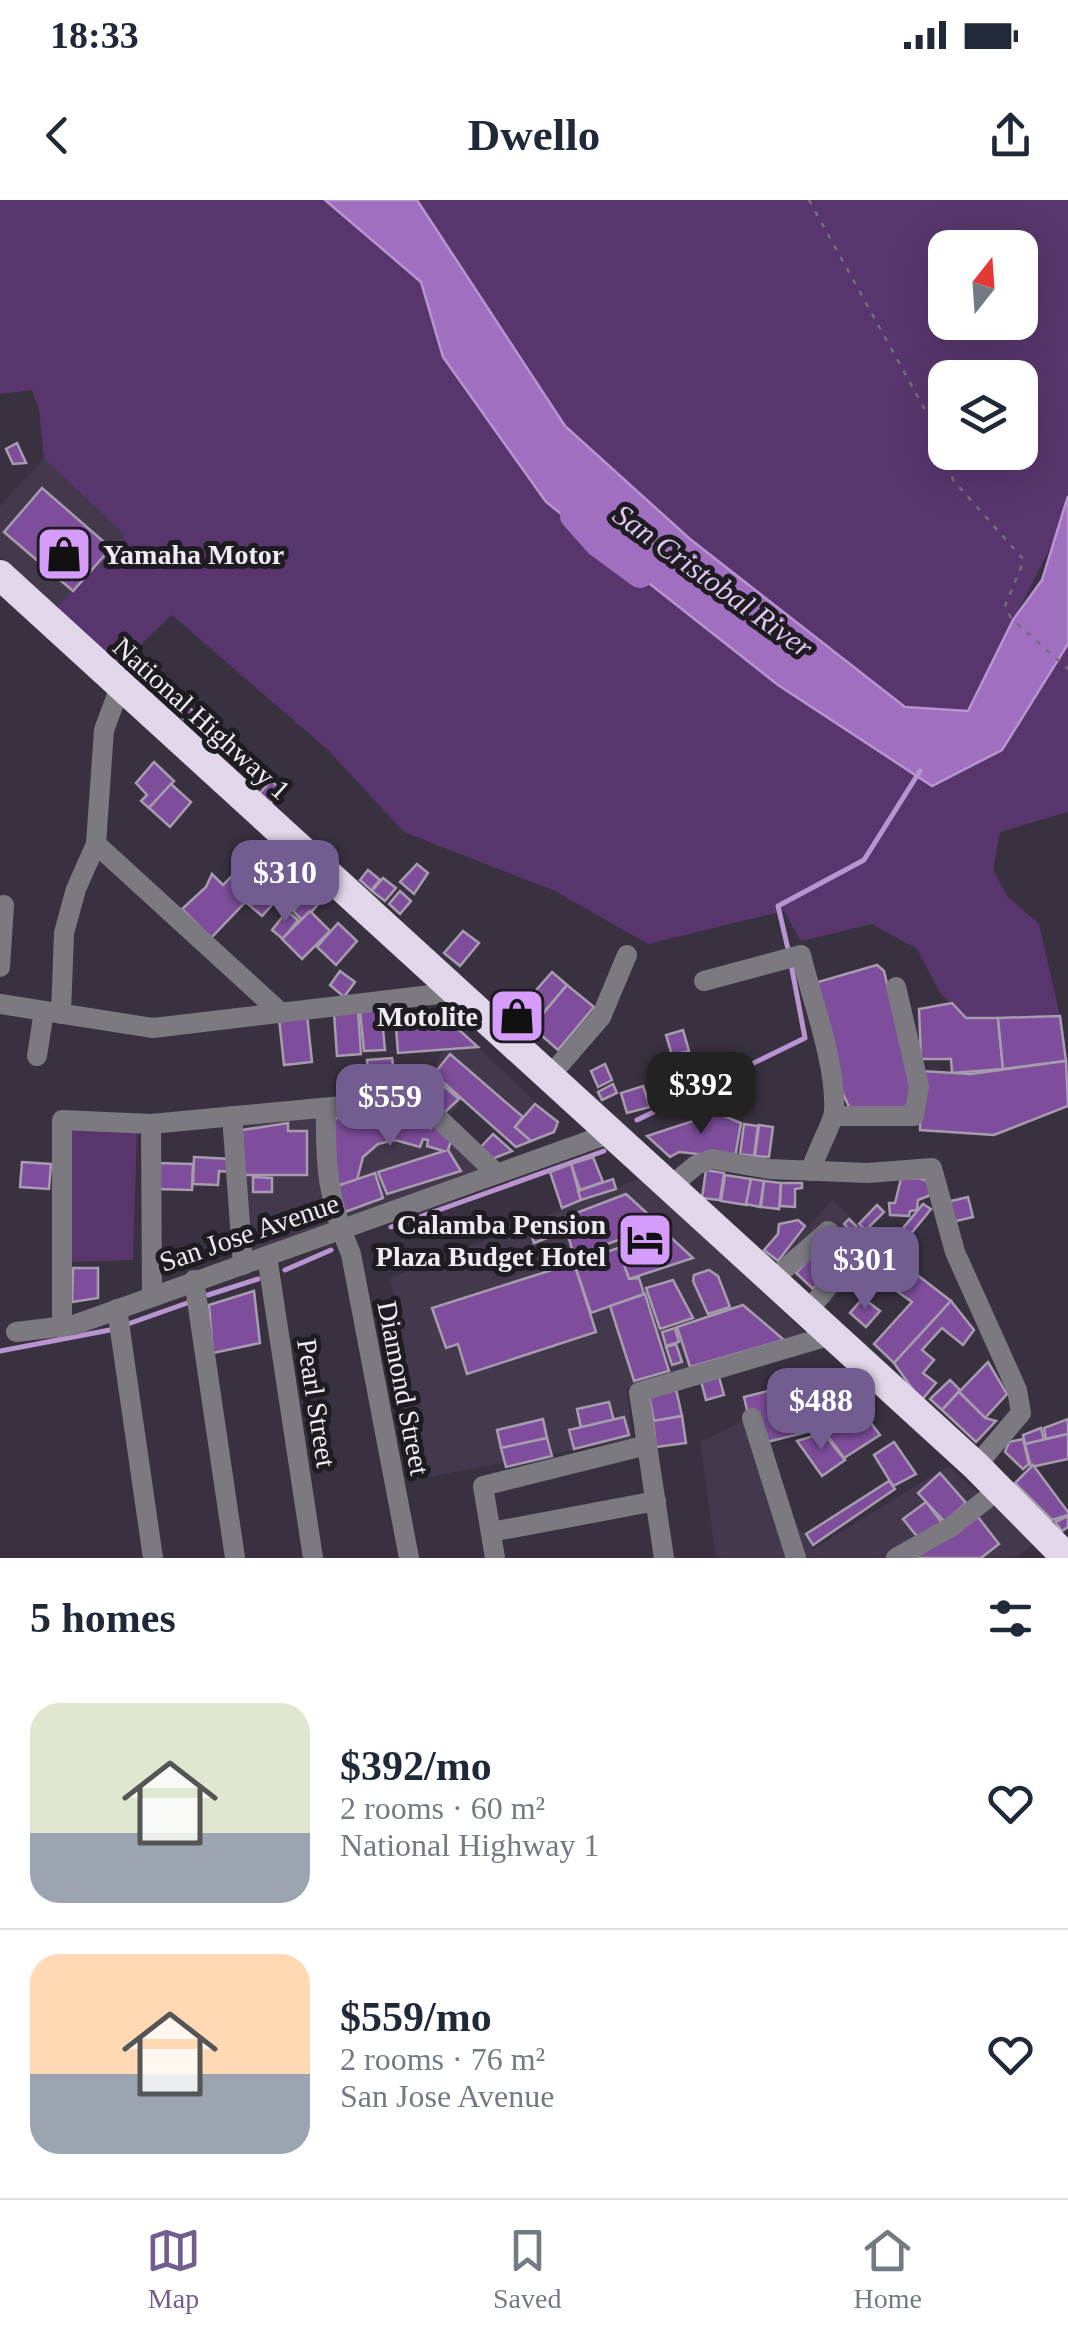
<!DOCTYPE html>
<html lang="en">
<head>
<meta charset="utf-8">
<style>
  :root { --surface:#fff; --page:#f2f2f3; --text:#1f2937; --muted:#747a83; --line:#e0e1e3; --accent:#715d8f }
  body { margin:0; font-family:Georgia,serif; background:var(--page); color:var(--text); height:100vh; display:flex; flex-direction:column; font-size:38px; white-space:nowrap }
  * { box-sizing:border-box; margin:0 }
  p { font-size:32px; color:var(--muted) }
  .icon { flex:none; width:55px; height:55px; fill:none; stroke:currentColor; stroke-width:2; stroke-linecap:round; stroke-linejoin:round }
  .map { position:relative; height:1358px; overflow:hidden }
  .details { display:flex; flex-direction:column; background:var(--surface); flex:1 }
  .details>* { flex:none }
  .needle { width:65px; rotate:17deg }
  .buttons { position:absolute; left:928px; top:30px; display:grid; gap:20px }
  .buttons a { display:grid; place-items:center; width:110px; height:110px; border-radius:20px; background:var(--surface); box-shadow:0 10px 40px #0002; font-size:50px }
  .price { position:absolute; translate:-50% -85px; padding:0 22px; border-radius:20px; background:var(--accent); color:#fff; font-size:32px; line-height:65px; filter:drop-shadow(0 2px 5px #0008) }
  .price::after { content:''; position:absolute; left:50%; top:60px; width:30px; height:22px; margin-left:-15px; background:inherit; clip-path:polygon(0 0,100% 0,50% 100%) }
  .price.on { background:#222; color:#fff }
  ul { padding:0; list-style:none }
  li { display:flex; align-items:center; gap:30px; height:250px; padding:0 30px }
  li+li { border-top:2px solid var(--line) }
  li span { display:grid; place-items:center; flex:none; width:280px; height:200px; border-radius:30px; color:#555 }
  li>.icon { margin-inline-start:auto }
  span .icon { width:120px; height:120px; fill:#fffc; stroke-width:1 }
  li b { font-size:42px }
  h2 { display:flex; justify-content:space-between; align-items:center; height:120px; padding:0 30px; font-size:42px }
  .status { display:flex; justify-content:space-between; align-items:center; height:70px; padding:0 50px; background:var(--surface); direction:ltr }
  .status svg { height:28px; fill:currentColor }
  header { display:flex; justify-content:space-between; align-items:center; height:130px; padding:0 30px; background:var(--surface); font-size:45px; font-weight:700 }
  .tabs { display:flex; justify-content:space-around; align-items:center; height:140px; border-top:2px solid var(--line); background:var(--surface); font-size:28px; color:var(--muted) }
  .tabs a { display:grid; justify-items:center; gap:5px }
  .tabs .on { color:var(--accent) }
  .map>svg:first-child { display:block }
  .built { fill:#44384d }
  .green { fill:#58366d; fill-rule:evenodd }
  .water { fill:#a06fc0; stroke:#b894d0; stroke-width:2.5 }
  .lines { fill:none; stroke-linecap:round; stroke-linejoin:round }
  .stream { stroke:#b894d0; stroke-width:5 }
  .river { stroke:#a06fc0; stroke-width:28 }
  .building { fill:#7e4e9c; stroke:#a79cae; stroke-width:2.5 }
  .path { stroke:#756d7b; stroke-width:2.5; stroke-dasharray:5 8; stroke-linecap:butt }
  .minor { stroke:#7d7981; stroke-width:20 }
  .highway { stroke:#e2d7ea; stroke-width:30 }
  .labels { text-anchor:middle; stroke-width:10; stroke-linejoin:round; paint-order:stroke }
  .poi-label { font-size:28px; font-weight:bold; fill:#f1ebf5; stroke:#1e1b21; text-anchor:end }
  .street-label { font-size:28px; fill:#f1ebf5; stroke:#1e1b21 }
  .water-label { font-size:30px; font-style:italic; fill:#dfc6f1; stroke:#1e1b21 }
</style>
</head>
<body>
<div class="status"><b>18:33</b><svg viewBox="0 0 49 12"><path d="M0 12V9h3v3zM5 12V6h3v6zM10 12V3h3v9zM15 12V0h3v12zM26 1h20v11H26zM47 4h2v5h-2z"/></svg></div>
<header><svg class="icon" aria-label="back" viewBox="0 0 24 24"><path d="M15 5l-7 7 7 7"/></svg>Dwello<svg class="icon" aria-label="share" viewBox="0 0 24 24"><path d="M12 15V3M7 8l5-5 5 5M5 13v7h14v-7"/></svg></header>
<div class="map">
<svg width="1068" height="1358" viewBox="0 0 1068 1358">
  <rect width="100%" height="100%" fill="#393140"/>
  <g class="built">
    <path d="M 44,259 L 125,335 L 55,409 L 0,356 L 0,306 Z"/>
    <path d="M 478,847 L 561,927 L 514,948 L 462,901 L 442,924 L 487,967 L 247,1054 L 237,924 L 402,906 L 428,871 L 432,874 L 443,850 Z"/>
    <path d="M 641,978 L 810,1137 L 627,1188 L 632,1239 L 428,1277 L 390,1078 Z"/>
    <path d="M 832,1000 L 879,1044 L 830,1104 L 778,1061 Z"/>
    <path d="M 751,1217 L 776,1292 L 813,1349 L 948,1266 L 1034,1344 L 1014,1358 L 716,1358 L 700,1242 Z"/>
  </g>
  <g class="green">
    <path d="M 0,0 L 325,0 L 421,82 L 443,157 L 546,302 L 778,485 L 932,585 L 1048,473 L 1068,444 L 1068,612 L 1000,632 L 993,670 L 1008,697 L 1039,724 L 1060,816 L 966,818 L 940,793 L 917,749 L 872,724 L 801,741 L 784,711 L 648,744 L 555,691 L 404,632 L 328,550 L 172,415 L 119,465 L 55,409 L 125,335 L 44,259 L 39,209 L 32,190 L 0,194 Z"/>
    <path d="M 417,0 L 1068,0 L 1068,296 L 1054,340 L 968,511 L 905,507 L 690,339 L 565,226 ZM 945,48 L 1020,48 L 1020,122 L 945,122 ZM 945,178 L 1020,178 L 1020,252 L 945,252 Z"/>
    <path d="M 137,928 L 133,1060 L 67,1062 L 66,929 Z"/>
  </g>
  <path class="water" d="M 325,0 L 417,0 L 565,226 L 690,339 L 905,507 L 968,511 L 1013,420 L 1042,380 L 1068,296 L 1068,444 L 1002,550 L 932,586 L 778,485 L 546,302 L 443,157 L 421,82 Z"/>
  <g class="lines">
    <g class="stream">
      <path d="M 788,749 L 778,706 L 864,660 L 920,571"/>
      <path d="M 637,920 L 805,838 L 791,764"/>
      <path d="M 391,1027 L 604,951"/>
      <path d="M 285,1070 L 331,1050"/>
      <path d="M 208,1095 L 258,1079"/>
      <path d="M 125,1125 L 190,1102"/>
      <path d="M 0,1151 L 115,1129"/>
    </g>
    <path class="river" d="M 574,316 L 598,343 L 640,374"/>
  </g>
  <g class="building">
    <path d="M 17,243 L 26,263 L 13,264 L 6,249 Z"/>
    <path d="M 42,288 L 111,348 L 73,391 L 4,332 Z"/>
    <path d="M 187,506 L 217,531 L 209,542 L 180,516 Z"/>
    <path d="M 154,562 L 174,581 L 149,608 L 141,601 L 147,595 L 136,583 Z"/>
    <path d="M 271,581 L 281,589 L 270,604 L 260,593 Z"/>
    <path d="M 171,584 L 191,602 L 170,627 L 149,608 Z"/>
    <path d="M 255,652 L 276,670 L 211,738 L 182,709 L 206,687 L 212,674 L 223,685 Z"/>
    <path d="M 417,664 L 428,673 L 414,694 L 400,682 Z"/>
    <path d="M 368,670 L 380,680 L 371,690 L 360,680 Z"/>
    <path d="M 383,678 L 396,688 L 385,701 L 372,691 Z"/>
    <path d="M 303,682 L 311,689 L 298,705 L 289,698 Z"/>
    <path d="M 266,683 L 280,696 L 262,716 L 248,704 Z"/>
    <path d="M 312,691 L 322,700 L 303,721 L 293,711 Z"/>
    <path d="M 400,691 L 411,701 L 400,714 L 389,704 Z"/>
    <path d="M 287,711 L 298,720 L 283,739 L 272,730 Z"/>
    <path d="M 310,711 L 330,731 L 302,759 L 282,739 Z"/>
    <path d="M 338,723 L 357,741 L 336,765 L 317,747 Z"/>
    <path d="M 463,731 L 479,743 L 460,766 L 444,753 Z"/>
    <path d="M 877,765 L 884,771 L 913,894 L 905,908 L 851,911 L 837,881 L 811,784 Z"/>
    <path d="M 340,771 L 355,782 L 344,797 L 330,785 Z"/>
    <path d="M 552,772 L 567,785 L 526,833 L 510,820 Z"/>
    <path d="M 567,785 L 594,807 L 558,850 L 532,827 Z"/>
    <path d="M 952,803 L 966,818 L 998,818 L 1003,869 L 952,873 L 951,859 L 921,859 L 919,809 Z"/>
    <path d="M 381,809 L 385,850 L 364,851 L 360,811 Z"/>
    <path d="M 358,811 L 361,854 L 337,856 L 334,813 Z"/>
    <path d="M 414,813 L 414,819 L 425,821 L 435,830 L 457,828 L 478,847 L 398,853 L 395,815 Z"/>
    <path d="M 307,815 L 312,862 L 284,865 L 279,818 Z"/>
    <path d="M 1060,816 L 1066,861 L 1003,869 L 998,818 Z"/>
    <path d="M 683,830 L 689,851 L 672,855 L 666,835 Z"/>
    <path d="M 450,854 L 523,917 L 515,927 L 531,941 L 516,947 L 434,874 Z"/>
    <path d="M 392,858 L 398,896 L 384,898 L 383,891 L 369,892 L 367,860 Z"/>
    <path d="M 1066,861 L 1068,906 L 994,935 L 920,930 L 922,871 L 971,874 Z"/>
    <path d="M 605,864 L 612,880 L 598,887 L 591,871 Z"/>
    <path d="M 431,875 L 459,899 L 445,912 L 419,887 Z"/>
    <path d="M 613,884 L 617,893 L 602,900 L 598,892 Z"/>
    <path d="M 643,886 L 650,907 L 627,913 L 621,893 Z"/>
    <path d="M 535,904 L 558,922 L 554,932 L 531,941 L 515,927 Z"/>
    <path d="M 382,912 L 383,916 L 403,914 L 431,928 L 433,924 L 451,941 L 448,950 L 461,971 L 387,994 L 378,972 L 444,951 L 427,946 L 428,940 L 423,939 L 420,947 L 395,940 L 378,944 L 363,957 L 357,980 L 337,986 L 333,923 L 339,915 Z"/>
    <path d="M 717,913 L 741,923 L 735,958 L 679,952 L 670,957 L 647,936 Z"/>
    <path d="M 288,923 L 288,931 L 307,931 L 307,975 L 242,975 L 242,930 Z"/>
    <path d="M 744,924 L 758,926 L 754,956 L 740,954 Z"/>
    <path d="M 759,925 L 773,927 L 769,957 L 755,956 Z"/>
    <path d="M 493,934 L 512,951 L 492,959 L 479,949 Z"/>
    <path d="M 194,957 L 231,959 L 231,972 L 219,971 L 218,985 L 193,984 Z"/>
    <path d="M 593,957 L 603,982 L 580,990 L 571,964 Z"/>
    <path d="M 22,962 L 51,964 L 49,989 L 20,987 Z"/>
    <path d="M 156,963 L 193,964 L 192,990 L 155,989 Z"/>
    <path d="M 571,964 L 581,1000 L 562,1008 L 550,972 Z"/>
    <path d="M 706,970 L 724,973 L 720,1000 L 702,998 Z"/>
    <path d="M 375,973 L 383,998 L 345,1012 L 337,986 Z"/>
    <path d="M 725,975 L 751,979 L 747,1005 L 721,1001 Z"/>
    <path d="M 253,977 L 272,978 L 272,992 L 253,992 Z"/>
    <path d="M 919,978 L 928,981 L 931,995 L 918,1000 L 917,1010 L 910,1011 L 909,1016 L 890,1015 L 889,1003 L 895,1003 L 901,979 Z"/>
    <path d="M 613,979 L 616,989 L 581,1000 L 578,991 Z"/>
    <path d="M 751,979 L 764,981 L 760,1007 L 746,1004 Z"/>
    <path d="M 764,981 L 781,983 L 779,1009 L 761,1007 Z"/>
    <path d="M 781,983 L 802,983 L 802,988 L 795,989 L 795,1007 L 780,1006 Z"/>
    <path d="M 626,994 L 660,1025 L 574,1056 L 563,1018 Z"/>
    <path d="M 968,997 L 973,1017 L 952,1022 L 947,1002 Z"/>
    <path d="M 923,1004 L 931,1009 L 901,1046 L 894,1039 Z"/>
    <path d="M 877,1005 L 884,1012 L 866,1030 L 859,1024 Z"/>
    <path d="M 560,1018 L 565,1031 L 534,1043 L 529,1029 Z"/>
    <path d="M 849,1019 L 865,1035 L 860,1040 L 844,1024 Z"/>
    <path d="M 798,1020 L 805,1026 L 778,1061 L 764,1050 L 778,1034 L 779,1024 Z"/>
    <path d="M 665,1032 L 693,1058 L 629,1079 L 618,1048 Z"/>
    <path d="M 867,1035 L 875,1042 L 864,1054 L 856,1047 Z"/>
    <path d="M 829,1037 L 846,1053 L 813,1089 L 796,1073 Z"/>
    <path d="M 618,1048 L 629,1079 L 639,1078 L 644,1094 L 591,1113 L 574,1063 Z"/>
    <path d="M 885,1050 L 951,1101 L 894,1163 L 874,1144 L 912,1102 L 867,1070 Z"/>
    <path d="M 574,1063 L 596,1132 L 467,1174 L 458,1144 L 446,1148 L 432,1108 Z"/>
    <path d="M 73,1068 L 98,1068 L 98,1098 L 72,1102 Z"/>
    <path d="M 709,1070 L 718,1076 L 730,1107 L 708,1114 L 693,1081 L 694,1075 Z"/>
    <path d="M 673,1080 L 693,1118 L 660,1129 L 646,1088 Z"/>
    <path d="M 254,1091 L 260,1143 L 213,1153 L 209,1105 Z"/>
    <path d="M 645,1094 L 669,1171 L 634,1181 L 610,1106 Z"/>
    <path d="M 863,1098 L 880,1111 L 866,1127 L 850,1113 Z"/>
    <path d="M 951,1101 L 974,1130 L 963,1145 L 942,1128 L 922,1150 L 934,1160 L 923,1173 L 936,1183 L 921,1201 L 894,1163 Z"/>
    <path d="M 743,1105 L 784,1140 L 690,1167 L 677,1127 Z"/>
    <path d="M 675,1128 L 679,1142 L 666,1146 L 662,1132 Z"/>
    <path d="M 676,1144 L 682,1162 L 672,1165 L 666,1147 Z"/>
    <path d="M 988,1162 L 1007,1194 L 985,1218 L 959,1192 Z"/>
    <path d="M 719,1177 L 724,1195 L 706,1200 L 701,1181 Z"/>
    <path d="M 815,1179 L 816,1188 L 840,1200 L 843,1223 L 755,1245 L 744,1197 Z"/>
    <path d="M 950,1180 L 960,1190 L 942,1210 L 930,1199 Z"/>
    <path d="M 676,1189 L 682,1216 L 654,1221 L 649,1195 Z"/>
    <path d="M 959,1192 L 985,1218 L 996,1221 L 976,1242 L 942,1210 Z"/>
    <path d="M 609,1202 L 614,1221 L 581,1228 L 577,1209 Z"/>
    <path d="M 682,1216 L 686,1243 L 656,1247 L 653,1221 Z"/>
    <path d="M 624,1217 L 629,1235 L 574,1249 L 569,1230 Z"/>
    <path d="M 867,1218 L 880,1235 L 844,1258 L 822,1228 Z"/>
    <path d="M 543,1219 L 547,1238 L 501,1248 L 497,1230 Z"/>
    <path d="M 1068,1219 L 1068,1234 L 1046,1239 L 1044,1228 Z"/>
    <path d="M 1041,1228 L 1044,1240 L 1025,1244 L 1023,1235 Z"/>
    <path d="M 823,1233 L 845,1260 L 822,1276 L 797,1241 Z"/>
    <path d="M 1068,1234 L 1068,1259 L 1031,1267 L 1025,1244 Z"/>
    <path d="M 547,1238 L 552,1256 L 506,1267 L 501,1248 Z"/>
    <path d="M 1023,1239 L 1029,1264 L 1023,1269 L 1005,1252 L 1009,1242 Z"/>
    <path d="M 894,1242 L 916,1274 L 893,1286 L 874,1255 Z"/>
    <path d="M 1033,1265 L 1068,1312 L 1068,1315 L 1052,1320 L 1015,1283 Z"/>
    <path d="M 940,1273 L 966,1303 L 945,1322 L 918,1293 Z"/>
    <path d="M 889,1281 L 895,1289 L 813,1345 L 806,1334 Z"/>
    <path d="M 926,1302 L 942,1323 L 920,1340 L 903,1319 Z"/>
    <path d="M 1068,1316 L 1068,1327 L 1062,1331 L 1055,1322 Z"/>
    <path d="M 978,1317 L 999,1344 L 981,1358 L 909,1358 Z"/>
  </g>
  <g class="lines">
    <path class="path" d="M 809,0 L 939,235 L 953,280 L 1024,360 L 1005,406 L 1011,418 L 1068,469"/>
    <g class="minor">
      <path d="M 96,644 L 281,813"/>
      <path d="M 0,767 L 4,705"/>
      <path d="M 704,781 L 801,755 C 812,800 837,866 834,912 C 833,923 815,954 811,971"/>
      <path d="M 0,804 L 153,828 L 456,792"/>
      <path d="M 61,814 L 64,733 L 76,689 L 96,644 L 104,530 L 120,487"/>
      <path d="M 37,856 L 44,811"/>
      <path d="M 549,877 L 601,817 L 627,755"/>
      <path d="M 326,909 C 325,967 328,1000 351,1054 L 409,1358"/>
      <path d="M 434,914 L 494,971"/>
      <path d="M 232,916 L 243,1065"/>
      <path d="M 834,916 L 914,916 L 919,886 L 896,787"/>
      <path d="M 151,924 L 152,1096"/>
      <path d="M 670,987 L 696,965 L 712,959 L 769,969 L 868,973 L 932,968 L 955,1052 L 1017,1190 L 1021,1213 L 976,1266"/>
      <path d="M 267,1056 L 313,1358"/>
      <path d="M 194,1080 L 235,1358"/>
      <path d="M 772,1080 L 828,1031 L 850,1051 L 850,1060 L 807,1112"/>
      <path d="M 117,1109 L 153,1358"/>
      <path d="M 62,1127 L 62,920 L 151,924 L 405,900 L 427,909"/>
      <path d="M 16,1132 L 74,1125 L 611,933"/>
      <path d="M 752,1218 L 796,1358"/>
      <path d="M 491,1332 L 656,1301"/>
      <path d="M 495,1358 L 483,1286 L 647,1245"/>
      <path d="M 664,1358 L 639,1192 L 832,1135"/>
      <path d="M 896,1358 L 951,1327 L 999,1289"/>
    </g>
    <path class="highway" d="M 0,375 L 976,1266 L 1067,1358"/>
  </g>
  <defs>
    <g id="shop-square" transform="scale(2.875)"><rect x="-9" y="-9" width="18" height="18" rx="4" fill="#d59cfb" stroke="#1e1b21"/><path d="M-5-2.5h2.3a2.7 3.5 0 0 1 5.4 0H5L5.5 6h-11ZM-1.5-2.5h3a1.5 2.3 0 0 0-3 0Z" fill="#111"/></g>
    <g id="hotel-square" transform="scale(2.875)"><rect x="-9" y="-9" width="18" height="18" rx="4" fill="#d59cfb" stroke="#1e1b21"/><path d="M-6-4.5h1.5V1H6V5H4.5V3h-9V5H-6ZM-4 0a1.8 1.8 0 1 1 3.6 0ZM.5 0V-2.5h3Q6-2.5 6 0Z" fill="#111"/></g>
  </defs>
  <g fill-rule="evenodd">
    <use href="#shop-square" x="64" y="354"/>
    <use href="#shop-square" x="517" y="816"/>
    <use href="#hotel-square" x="645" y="1040"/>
  </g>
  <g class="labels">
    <g class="poi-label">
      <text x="103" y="364" text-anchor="start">Yamaha Motor</text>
      <text x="478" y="826">Motolite</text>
      <text x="606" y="1034">Calamba Pension<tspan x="606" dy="32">Plaza Budget Hotel</tspan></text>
    </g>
    <g class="street-label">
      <text transform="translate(202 518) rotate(42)" y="10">National Highway 1</text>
      <text transform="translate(249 1032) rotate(-19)" y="10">San Jose Avenue</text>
      <text transform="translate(404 1188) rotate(79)" y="10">Diamond Street</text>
      <text transform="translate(317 1203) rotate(81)" y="10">Pearl Street</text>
    </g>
    <g class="water-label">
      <text transform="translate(713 381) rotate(36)" y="10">San Cristobal River</text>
    </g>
  </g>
</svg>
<div class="buttons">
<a><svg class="needle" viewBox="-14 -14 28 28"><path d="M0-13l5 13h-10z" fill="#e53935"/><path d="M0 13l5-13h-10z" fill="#747a83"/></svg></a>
<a><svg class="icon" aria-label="layers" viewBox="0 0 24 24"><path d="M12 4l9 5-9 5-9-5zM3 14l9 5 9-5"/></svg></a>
</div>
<b class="price" style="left:285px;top:725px">$310</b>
<b class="price on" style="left:701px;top:937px">$392</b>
<b class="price" style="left:390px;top:949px">$559</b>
<b class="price" style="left:865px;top:1112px">$301</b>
<b class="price" style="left:821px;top:1253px">$488</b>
</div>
<section class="details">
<h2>5 homes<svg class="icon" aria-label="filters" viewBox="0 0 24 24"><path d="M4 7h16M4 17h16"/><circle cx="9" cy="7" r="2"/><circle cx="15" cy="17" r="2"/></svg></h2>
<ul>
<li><span style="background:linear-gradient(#dfe7d0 65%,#9aa5b1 0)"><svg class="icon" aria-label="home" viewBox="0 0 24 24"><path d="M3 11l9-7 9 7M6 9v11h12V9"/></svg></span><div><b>$392/mo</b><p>2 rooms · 60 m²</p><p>National Highway 1</p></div><svg class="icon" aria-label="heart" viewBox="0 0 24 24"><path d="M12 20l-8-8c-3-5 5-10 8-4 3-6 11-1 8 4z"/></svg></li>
<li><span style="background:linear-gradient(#ffd9b3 60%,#9aa5b1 0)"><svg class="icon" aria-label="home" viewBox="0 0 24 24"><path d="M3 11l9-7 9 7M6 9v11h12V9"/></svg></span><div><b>$559/mo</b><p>2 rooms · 76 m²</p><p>San Jose Avenue</p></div><svg class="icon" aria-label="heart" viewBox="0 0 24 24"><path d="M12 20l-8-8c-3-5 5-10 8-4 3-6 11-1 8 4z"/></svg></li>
</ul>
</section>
<nav class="tabs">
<a class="on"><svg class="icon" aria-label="map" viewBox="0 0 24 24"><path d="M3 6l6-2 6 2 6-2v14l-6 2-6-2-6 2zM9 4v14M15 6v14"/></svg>Map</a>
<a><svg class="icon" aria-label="saved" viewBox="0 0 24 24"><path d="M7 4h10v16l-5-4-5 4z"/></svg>Saved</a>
<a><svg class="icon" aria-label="home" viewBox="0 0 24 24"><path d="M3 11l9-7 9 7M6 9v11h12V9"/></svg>Home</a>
</nav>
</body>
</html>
